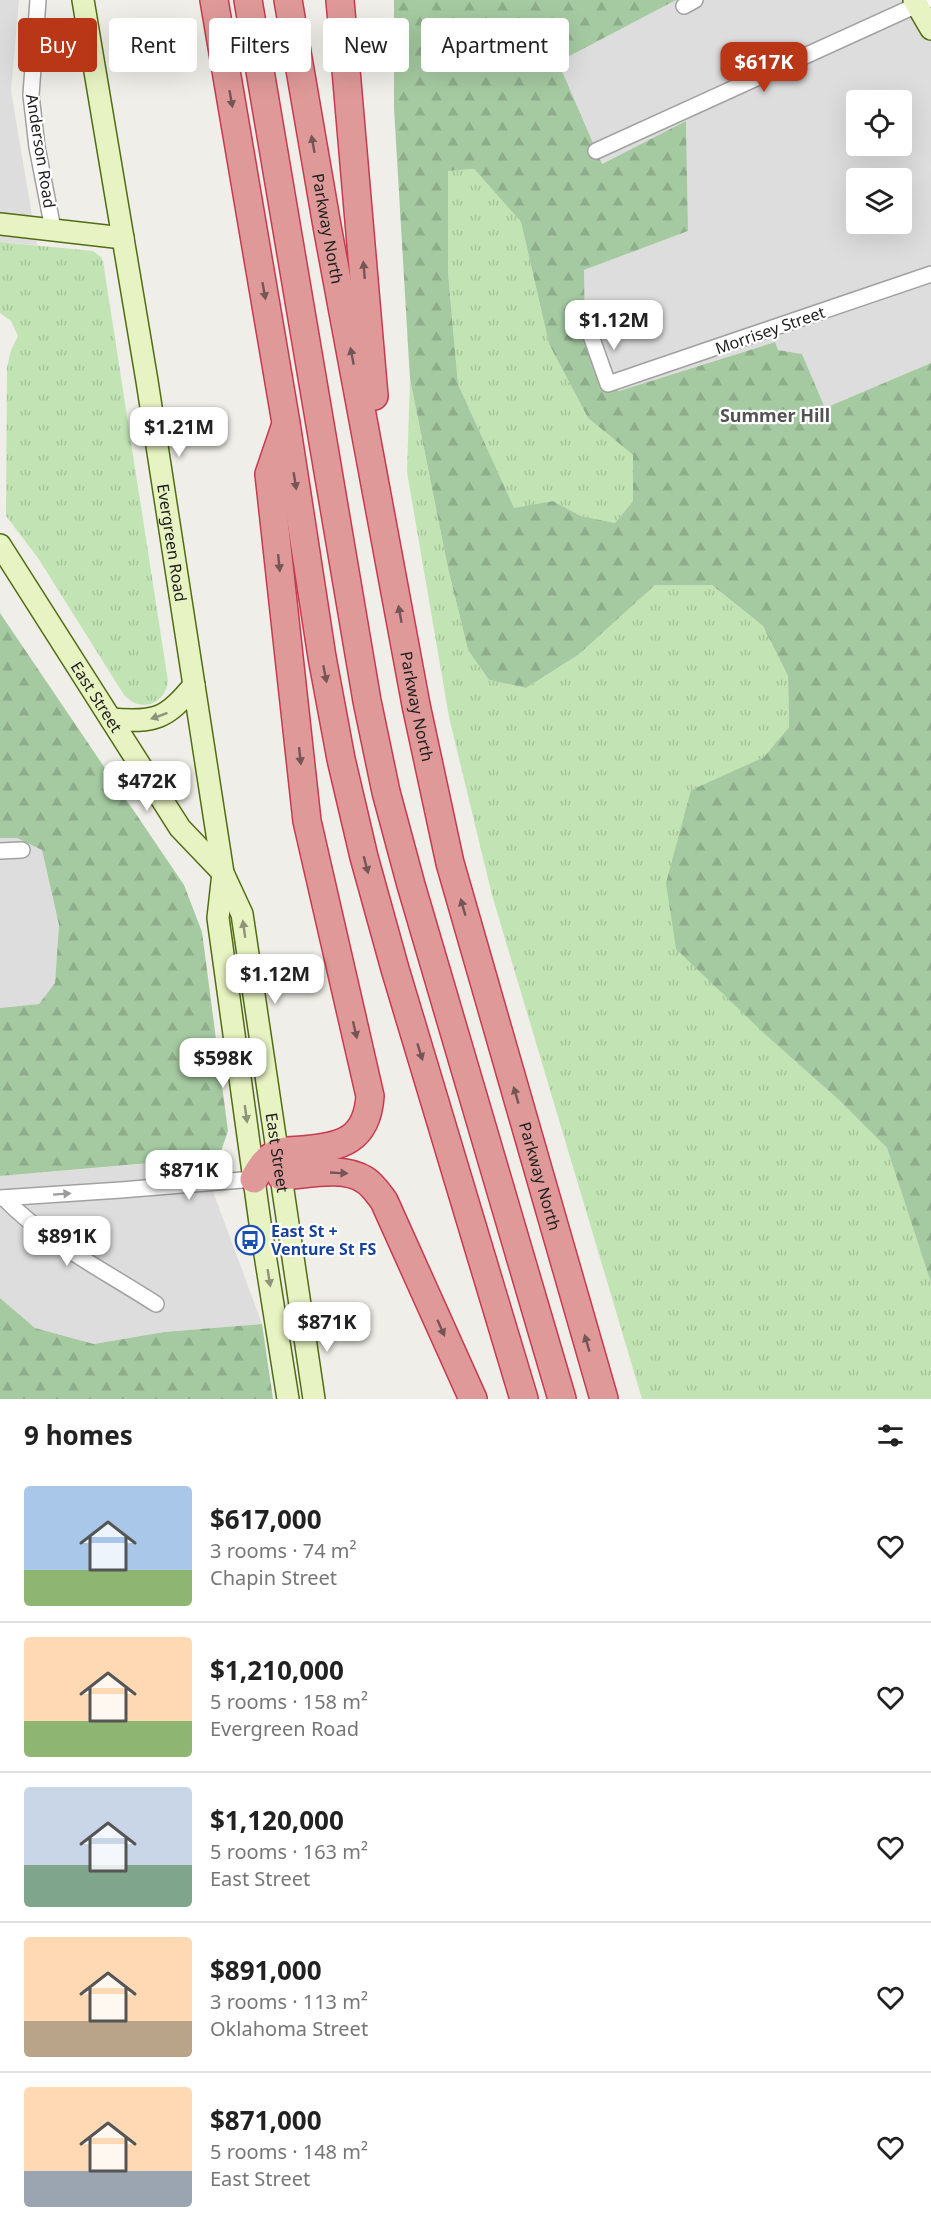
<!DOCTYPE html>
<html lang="en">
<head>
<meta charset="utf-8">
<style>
  :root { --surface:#fff; --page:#f2f2f2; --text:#222; --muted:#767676; --line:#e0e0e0; --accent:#b93617 }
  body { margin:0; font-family:"Noto Sans",sans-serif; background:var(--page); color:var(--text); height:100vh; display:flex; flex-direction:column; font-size:22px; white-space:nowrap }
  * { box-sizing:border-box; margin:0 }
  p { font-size:20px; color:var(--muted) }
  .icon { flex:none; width:33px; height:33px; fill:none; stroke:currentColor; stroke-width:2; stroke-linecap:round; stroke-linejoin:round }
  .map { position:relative; height:1399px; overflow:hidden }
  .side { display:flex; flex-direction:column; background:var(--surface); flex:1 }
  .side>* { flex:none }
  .hud { position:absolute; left:18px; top:18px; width:600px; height:54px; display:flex; gap:12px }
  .tools { position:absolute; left:846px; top:90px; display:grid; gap:12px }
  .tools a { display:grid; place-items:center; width:66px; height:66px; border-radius:6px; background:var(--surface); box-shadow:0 6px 24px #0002; font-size:30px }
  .price { position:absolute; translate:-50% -51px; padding:0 14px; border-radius:12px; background:#fff; color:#222; font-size:20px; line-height:39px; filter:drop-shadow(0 2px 3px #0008) }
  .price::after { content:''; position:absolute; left:50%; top:36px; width:18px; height:14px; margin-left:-9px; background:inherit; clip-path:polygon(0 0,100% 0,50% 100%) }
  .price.selected { background:var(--accent); color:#fff }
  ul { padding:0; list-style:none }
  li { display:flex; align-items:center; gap:18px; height:150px; padding:0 24px }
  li+li { border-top:2px solid var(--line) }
  li span { display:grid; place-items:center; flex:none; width:168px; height:120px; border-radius:6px; color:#555 }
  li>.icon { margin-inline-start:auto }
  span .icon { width:72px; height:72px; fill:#fffc; stroke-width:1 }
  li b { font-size:26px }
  h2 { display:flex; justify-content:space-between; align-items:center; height:72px; padding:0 24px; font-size:26px }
  .pill { padding:0 21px; border-radius:6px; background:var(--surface); box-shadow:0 6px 24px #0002; font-size:21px; line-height:54px }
  .pill.selected { background:var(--accent); color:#fff }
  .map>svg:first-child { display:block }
  .residential { fill:#dedddd; fill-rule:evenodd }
  .grass { fill:url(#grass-tufts) }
  .forest { fill:url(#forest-firs); fill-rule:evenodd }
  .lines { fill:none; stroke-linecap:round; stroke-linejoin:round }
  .street-casing { stroke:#a1a1a1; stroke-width:18 }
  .secondary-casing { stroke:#516d12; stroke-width:24 }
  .highway-casing { stroke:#c83a4f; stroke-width:30 }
  .street { stroke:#fff; stroke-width:15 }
  .secondary { stroke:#e7f3c2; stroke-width:21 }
  .highway { stroke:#de9998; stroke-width:27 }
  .oneway { fill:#755656 }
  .oneway2 { fill:#8d9479 }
  .oneway3 { fill:#9b9b9b }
  .labels { text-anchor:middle; stroke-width:4.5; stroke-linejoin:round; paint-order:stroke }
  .street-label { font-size:16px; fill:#202020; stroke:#fff }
  .transit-label { font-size:16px; font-weight:bold; fill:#164399; stroke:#fff; text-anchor:start }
  .neighbourhood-label { font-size:18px; font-weight:bold; fill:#535353; stroke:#fff }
</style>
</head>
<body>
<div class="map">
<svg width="931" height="1399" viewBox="0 0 931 1399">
  <defs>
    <pattern id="grass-tufts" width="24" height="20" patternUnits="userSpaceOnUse" patternTransform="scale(1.5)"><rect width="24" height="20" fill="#c2e4b4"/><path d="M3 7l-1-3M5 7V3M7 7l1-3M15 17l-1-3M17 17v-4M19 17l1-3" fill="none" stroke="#a6c39a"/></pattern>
    <pattern id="forest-firs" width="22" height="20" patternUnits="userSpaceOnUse" patternTransform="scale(1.5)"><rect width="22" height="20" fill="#a5caa1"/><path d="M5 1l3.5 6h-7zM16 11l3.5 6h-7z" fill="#8ead8a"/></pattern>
  </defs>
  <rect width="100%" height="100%" fill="#efeee8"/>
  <g class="residential">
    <path d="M 0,0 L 19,0 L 11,91 L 37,245 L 0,242 Z"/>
    <path d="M 676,0 L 931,0 L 931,363 L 825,408 L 802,354 L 778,350 L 774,342 L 619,391 L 604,383 L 585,329 L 584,270 L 688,231 L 686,122 L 601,164 L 557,61 ZM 856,100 L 902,100 L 902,146 L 856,146 ZM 856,178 L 902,178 L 902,224 L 856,224 Z"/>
    <path d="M 0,838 L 17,838 L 42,850 L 59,925 L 55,983 L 39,1004 L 0,1008 Z"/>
    <path d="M 201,1159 L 262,1324 L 164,1332 L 94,1344 L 35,1328 L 0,1298 L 0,1176 Z"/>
  </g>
  <g class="grass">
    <path d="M 474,169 L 521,222 L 549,344 L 588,418 L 633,455 L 633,501 L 615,523 L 581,516 L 553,501 L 514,509 L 458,384 L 448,273 L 448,171 Z"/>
    <path d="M 0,242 L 93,251 L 101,257 L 103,261 L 168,681 C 165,705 140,713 124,695 L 38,558 L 6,516 L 7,368 L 11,350 L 18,336 L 11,321 L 0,313 Z"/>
    <path d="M 410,379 L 448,568 L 468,650 L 489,680 L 526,688 L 578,655 L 654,585 L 712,585 L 763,626 L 788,676 L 789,727 L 764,757 L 691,790 L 768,1037 L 840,1101 L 887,1148 L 931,1283 L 931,1399 L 642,1399 L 492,895 L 449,717 L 407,472 Z"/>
  </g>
  <g class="forest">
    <path d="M 394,0 L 676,0 L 558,62 L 602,164 L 686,121 L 688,231 L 584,270 L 585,329 L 605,383 L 619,391 L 775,342 L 778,350 L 802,354 L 825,408 L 931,363 L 931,1283 L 887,1148 L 840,1101 L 768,1037 L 676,949 L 666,883 L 691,790 L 764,757 L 789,727 L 788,676 L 763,626 L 712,585 L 655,585 L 578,655 L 526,688 L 489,680 L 468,650 L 448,568 L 410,379 L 394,108 ZM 474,169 L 521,222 L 549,344 L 588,418 L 633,455 L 633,501 L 615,523 L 581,516 L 553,501 L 514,508 L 458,384 L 448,273 L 448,171 Z"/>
    <path d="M 0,613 L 184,885 L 202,932 L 228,1131 L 219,1157 L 0,1176 L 0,1008 L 39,1004 L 55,983 L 59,925 L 42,850 L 17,838 L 0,838 Z"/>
    <path d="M 0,1298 L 35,1328 L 94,1344 L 164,1332 L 262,1324 L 273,1399 L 0,1399 Z"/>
  </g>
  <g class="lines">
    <g class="street-casing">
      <g id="street">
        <path d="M 38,0 L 31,95 L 37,147 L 53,229"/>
        <path d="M 684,6 L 695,0"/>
        <path d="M 596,151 L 928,0"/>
        <path d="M 589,330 L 608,384 L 931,274"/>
        <path d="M 0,851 L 22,850"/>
        <path d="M 0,1198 L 121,1190 L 254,1179"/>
        <path d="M 4,1198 C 45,1241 105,1271 156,1304"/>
      </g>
    </g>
    <g class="secondary-casing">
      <g id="secondary">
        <path id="s1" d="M 83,0 L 147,381 L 223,873 L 218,918 L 260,1223 L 288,1399"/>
        <path d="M 914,0 L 931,29"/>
        <path d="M 0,224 L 123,238"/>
        <path id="s2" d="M 0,545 L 180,828 L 223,873 L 242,914 L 314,1399"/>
        <path d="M 111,719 C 155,723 167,719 194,685"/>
      </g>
    </g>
    <g class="highway-casing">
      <g id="highway">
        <path d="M 214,0 L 286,423 L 322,657 L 341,759 L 364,857 L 395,969 L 524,1399"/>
        <path d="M 248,0 L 367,701 L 386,792 L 411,885 L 562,1399"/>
        <path id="s3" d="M 288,0 L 327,226 L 416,705 L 450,863 L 604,1399"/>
        <path d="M 340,0 L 374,396"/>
        <path d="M 281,1176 C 306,1175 343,1165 365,1180 C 373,1185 378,1193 384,1201 L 473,1399"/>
        <path d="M 254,1179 C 260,1168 265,1160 275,1154 C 283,1150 294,1151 303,1150 C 342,1147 367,1140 370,1096 L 307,821 L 269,474 L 285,427"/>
      </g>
    </g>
    <use href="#street" class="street"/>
    <use href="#secondary" class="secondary"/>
    <use href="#highway" class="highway"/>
  </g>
  <defs><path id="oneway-solid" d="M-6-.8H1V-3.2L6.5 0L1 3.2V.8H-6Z" transform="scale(1.5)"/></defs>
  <g class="oneway">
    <use href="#oneway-solid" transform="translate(231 99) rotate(80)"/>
    <use href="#oneway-solid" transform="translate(313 144) rotate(-100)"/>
    <use href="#oneway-solid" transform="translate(364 270) rotate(-95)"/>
    <use href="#oneway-solid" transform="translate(264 291) rotate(80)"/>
    <use href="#oneway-solid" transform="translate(352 356) rotate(-101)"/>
    <use href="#oneway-solid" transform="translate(295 481) rotate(81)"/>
    <use href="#oneway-solid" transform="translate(279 563) rotate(84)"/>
    <use href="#oneway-solid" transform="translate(400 614) rotate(-100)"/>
    <use href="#oneway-solid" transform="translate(325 674) rotate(79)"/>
    <use href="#oneway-solid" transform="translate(300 756) rotate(84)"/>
    <use href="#oneway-solid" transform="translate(366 865) rotate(75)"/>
    <use href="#oneway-solid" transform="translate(463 907) rotate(-106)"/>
    <use href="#oneway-solid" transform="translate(355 1030) rotate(77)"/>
    <use href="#oneway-solid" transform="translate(420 1052) rotate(73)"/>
    <use href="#oneway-solid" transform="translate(516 1095) rotate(-106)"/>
    <use href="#oneway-solid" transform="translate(339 1173) rotate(3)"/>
    <use href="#oneway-solid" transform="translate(441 1328) rotate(66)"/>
    <use href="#oneway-solid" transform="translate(587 1343) rotate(-106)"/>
  </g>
  <g class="oneway2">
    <use href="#oneway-solid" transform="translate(159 716) rotate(160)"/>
    <use href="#oneway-solid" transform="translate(244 929) rotate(-98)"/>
    <use href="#oneway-solid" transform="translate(246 1114) rotate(82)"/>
    <use href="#oneway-solid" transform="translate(269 1278) rotate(81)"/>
  </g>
  <use class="oneway3" href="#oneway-solid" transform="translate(62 1194) rotate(-4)"/>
  <defs>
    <g id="bus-ring" transform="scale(1.5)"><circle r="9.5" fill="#fff" stroke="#1a4fb4" stroke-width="1.5"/><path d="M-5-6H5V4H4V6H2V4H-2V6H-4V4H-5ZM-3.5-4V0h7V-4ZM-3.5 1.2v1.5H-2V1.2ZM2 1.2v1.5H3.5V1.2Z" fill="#1a4fb4"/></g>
  </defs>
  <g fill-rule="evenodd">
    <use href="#bus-ring" x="250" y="1240"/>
  </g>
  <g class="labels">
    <g class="street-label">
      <text transform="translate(41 151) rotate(81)" y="6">Anderson Road</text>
      <text dy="6" stroke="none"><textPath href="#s3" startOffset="232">Parkway North</textPath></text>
      <text transform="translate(770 330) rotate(-19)" y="6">Morrisey Street</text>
      <text dy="6" stroke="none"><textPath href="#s1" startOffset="550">Evergreen Road</textPath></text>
      <text dy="6" stroke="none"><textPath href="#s2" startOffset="180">East Street</textPath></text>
      <text dy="6" stroke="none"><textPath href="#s3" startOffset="718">Parkway North</textPath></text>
      <text dy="6" stroke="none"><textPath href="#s2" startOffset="684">East Street</textPath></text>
      <text dy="6" stroke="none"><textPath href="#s3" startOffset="1204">Parkway North</textPath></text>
    </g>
    <g class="transit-label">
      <text x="271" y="1237">East St +<tspan x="271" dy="18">Venture St FS</tspan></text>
    </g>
    <g class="neighbourhood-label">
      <text x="775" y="422">Summer Hill</text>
    </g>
  </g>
</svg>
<div class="tools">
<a><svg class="icon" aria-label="locate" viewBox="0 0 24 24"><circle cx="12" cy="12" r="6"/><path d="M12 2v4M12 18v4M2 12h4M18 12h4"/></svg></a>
<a><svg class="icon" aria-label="layers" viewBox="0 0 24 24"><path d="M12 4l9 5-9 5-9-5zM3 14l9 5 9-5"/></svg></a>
</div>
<b class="price selected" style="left:764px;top:93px">$617K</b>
<b class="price" style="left:614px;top:351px">$1.12M</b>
<b class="price" style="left:179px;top:458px">$1.21M</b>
<b class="price" style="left:147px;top:812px">$472K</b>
<b class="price" style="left:275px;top:1005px">$1.12M</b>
<b class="price" style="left:223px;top:1089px">$598K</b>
<b class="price" style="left:189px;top:1201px">$871K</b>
<b class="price" style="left:67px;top:1267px">$891K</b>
<b class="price" style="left:327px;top:1353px">$871K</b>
<div class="hud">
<a class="pill selected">Buy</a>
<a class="pill">Rent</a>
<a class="pill">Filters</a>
<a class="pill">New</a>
<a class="pill">Apartment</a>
</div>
</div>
<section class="side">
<h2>9 homes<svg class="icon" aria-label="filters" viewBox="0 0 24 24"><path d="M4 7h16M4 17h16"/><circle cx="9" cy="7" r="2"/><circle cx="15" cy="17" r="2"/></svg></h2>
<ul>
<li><span style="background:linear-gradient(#a9c7e8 70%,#8fb573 0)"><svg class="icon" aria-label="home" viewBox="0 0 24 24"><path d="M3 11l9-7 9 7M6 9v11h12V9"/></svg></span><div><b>$617,000</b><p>3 rooms · 74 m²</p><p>Chapin Street</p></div><svg class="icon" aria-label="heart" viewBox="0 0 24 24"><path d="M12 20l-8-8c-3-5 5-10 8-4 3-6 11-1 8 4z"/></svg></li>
<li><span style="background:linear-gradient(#ffd9b3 70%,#8fb573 0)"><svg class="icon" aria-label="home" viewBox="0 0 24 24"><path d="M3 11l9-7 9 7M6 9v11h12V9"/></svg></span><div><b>$1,210,000</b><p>5 rooms · 158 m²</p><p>Evergreen Road</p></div><svg class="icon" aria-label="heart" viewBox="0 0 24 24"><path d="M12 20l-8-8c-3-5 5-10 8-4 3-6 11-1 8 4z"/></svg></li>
<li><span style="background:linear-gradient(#c9d6e8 65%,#7fa58c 0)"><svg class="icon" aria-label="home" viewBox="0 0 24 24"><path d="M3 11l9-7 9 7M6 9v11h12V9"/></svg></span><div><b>$1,120,000</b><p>5 rooms · 163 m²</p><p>East Street</p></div><svg class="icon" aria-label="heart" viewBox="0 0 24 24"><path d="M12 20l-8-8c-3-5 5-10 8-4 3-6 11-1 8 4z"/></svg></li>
<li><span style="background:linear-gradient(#ffd9b3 70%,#b9a48a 0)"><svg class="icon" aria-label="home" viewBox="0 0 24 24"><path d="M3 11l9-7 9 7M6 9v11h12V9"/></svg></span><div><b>$891,000</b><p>3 rooms · 113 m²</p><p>Oklahoma Street</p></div><svg class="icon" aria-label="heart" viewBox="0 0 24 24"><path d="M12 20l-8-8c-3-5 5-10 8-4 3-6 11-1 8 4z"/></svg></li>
<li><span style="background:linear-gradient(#ffd9b3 70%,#9aa5b1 0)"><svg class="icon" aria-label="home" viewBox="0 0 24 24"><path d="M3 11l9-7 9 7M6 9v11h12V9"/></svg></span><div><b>$871,000</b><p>5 rooms · 148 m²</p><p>East Street</p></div><svg class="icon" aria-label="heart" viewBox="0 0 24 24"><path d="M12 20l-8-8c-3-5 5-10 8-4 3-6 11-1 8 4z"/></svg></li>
</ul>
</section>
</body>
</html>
